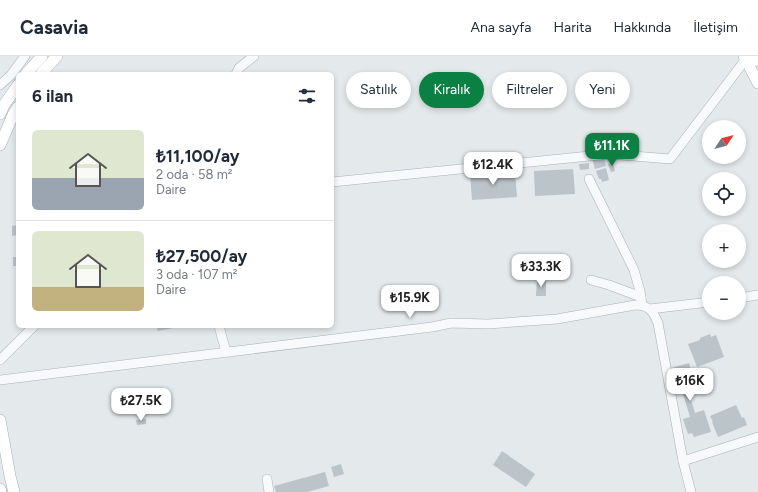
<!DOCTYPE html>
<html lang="tr">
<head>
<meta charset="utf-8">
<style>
  :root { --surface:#fff; --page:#f6f6f7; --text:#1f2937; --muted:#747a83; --line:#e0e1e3; --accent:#0b8043 }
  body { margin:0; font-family:Figtree,sans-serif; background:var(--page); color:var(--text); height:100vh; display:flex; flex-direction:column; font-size:15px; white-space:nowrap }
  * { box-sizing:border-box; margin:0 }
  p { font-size:13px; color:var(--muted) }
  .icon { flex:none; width:22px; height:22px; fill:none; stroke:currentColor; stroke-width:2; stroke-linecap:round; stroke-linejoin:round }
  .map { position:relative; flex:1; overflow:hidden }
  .panel { position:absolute; left:16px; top:16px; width:318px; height:256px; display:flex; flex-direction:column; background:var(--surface); border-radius:6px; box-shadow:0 2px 6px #0003 }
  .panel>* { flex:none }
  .banner { position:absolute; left:346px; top:16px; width:352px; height:36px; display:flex; gap:8px }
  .needle { width:26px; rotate:54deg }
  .fabs { position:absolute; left:702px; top:64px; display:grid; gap:8px }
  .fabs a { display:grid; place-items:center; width:44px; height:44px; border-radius:50%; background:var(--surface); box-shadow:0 2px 6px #0003; font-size:20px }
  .price { position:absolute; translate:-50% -34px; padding:0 9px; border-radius:8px; background:#fff; color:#222; font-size:13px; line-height:26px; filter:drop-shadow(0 1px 2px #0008) }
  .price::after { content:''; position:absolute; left:50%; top:24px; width:12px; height:9px; margin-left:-6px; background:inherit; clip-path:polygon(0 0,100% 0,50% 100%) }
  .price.active { background:var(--accent); color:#fff }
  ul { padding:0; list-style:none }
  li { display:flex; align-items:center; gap:12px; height:100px; padding:0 16px }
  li+li { border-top:1px solid var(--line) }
  li span { display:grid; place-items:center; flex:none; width:112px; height:80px; border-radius:6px; color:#555 }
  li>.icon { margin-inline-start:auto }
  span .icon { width:48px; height:48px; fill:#fffc; stroke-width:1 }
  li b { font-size:17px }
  h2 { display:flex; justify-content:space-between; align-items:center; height:48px; padding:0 16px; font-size:17px }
  .pill { padding:0 14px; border-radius:18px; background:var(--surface); box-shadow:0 2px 6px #0003; font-size:14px; line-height:36px }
  .pill.active { background:var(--accent); color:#fff }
  header { display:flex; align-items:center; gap:24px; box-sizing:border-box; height:56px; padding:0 20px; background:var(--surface); border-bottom:1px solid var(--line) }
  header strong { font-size:19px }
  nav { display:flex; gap:22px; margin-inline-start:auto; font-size:14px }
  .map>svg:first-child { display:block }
  .building { fill:#bbc4c9 }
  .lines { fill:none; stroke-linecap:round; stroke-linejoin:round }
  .minor-casing { stroke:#a9b1b6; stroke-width:10 }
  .major-casing { stroke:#a3b1b8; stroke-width:12 }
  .minor { stroke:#f7f9fa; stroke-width:9 }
  .major { stroke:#fff; stroke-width:11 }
</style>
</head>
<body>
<header>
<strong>Casavia</strong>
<nav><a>Ana sayfa</a><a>Harita</a><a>Hakkında</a><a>İletişim</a></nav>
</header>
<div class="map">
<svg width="758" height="436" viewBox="0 0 758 436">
  <rect width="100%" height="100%" fill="#e4e9ec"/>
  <g class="building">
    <path d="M 600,101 L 601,103 L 604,103 L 606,110 L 595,113 L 592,102 Z"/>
    <path d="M 613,106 L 615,115 L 611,116 L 608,108 Z"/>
    <path d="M 589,107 L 589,113 L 580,114 L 579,108 Z"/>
    <path d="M 606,112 L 609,124 L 602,126 L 601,123 L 599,123 L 596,115 Z"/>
    <path d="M 573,113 L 575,138 L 535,140 L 534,115 Z"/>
    <path d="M 515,116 L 517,141 L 472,144 L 470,118 Z"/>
    <path d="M 18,169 L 18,179 L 12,180 L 12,170 Z"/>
    <rect x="13" y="201" width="5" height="9"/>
    <path d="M 537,224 L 546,224 L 546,240 L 536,240 Z"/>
    <path d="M 156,270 L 178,270 L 178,271 L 158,275 Z"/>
    <path d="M 710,278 L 711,281 L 716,279 L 724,301 L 697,311 L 688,288 L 700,284 L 700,282 Z"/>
    <path d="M 689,307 L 694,325 L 686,328 L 695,357 L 704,354 L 711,376 L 694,381 L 692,377 L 688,378 L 683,363 L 690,361 L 679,325 L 673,327 L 668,313 Z"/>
    <path d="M 736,349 L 742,362 L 744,361 L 747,369 L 718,381 L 712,366 L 713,366 L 710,360 Z"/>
    <path d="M 146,363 L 146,368 L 137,369 L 136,364 Z"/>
    <path d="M 502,395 L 535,418 L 526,431 L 493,409 Z"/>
    <path d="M 341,408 L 344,418 L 334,421 L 331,411 Z"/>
    <path d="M 325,416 L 329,430 L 307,436 L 276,436 L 274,430 Z"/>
  </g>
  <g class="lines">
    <g class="minor-casing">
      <g id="minor">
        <path d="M 236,18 L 239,12 L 254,0"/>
        <path d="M 0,29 L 11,19 L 25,0"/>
        <path d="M 589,123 L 634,214 L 640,235 L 642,249"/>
        <path d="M 332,126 L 609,98 L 670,103 L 746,3"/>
        <path d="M 591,224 L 609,229 L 641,241"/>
        <path d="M 739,242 L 758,239"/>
        <path d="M 650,253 L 709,246"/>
        <path d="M 219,270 L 226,296"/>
        <path d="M 0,304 L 34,270"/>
        <path d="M 0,324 L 432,271 L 451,267 L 488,268 L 557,263 L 635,249 C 649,249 653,255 658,267 L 683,405"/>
        <path d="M 267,423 L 269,436"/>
        <path d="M 691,436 L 683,405 L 758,381"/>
      </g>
    </g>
    <g class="major-casing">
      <g id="major">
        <path d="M 744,0 L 758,27"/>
        <path d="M 755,0 L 758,5"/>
        <path d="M 26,18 L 42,0"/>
        <path d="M 41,18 L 57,0"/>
        <path d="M 0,58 L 4,49 L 18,29"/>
        <path d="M 0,89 L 13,59 L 18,51"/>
        <path d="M 0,364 L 10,420 L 14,436"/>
        <path d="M 0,433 L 1,436"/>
      </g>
    </g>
    <use href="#minor" class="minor"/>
    <use href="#major" class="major"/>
  </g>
</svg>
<div class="fabs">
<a><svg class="needle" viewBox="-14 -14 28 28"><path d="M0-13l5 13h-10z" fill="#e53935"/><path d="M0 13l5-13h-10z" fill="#747a83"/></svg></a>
<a><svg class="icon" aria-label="locate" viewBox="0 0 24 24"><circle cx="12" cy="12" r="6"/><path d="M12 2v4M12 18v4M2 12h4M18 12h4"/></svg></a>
<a>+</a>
<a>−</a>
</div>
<b class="price active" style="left:612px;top:111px">₺11.1K</b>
<b class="price" style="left:493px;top:130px">₺12.4K</b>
<b class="price" style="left:541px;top:232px">₺33.3K</b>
<b class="price" style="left:410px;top:263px">₺15.9K</b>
<b class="price" style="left:690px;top:346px">₺16K</b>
<b class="price" style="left:141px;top:366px">₺27.5K</b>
<div class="banner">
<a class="pill">Satılık</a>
<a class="pill active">Kiralık</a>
<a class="pill">Filtreler</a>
<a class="pill">Yeni</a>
</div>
<section class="panel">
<h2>6 ilan<svg class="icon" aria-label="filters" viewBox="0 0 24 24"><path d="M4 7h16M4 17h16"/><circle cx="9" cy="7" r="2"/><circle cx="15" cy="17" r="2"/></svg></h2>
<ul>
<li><span style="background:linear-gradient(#dfe7d0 60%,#9aa5b1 0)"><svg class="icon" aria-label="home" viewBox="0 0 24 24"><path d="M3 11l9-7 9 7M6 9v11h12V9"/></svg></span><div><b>₺11,100/ay</b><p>2 oda · 58 m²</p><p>Daire</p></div></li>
<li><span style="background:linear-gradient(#dfe7d0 70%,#c2b280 0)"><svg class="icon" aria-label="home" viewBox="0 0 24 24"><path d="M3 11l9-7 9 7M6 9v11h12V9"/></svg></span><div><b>₺27,500/ay</b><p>3 oda · 107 m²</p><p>Daire</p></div></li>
</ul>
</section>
</div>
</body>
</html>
